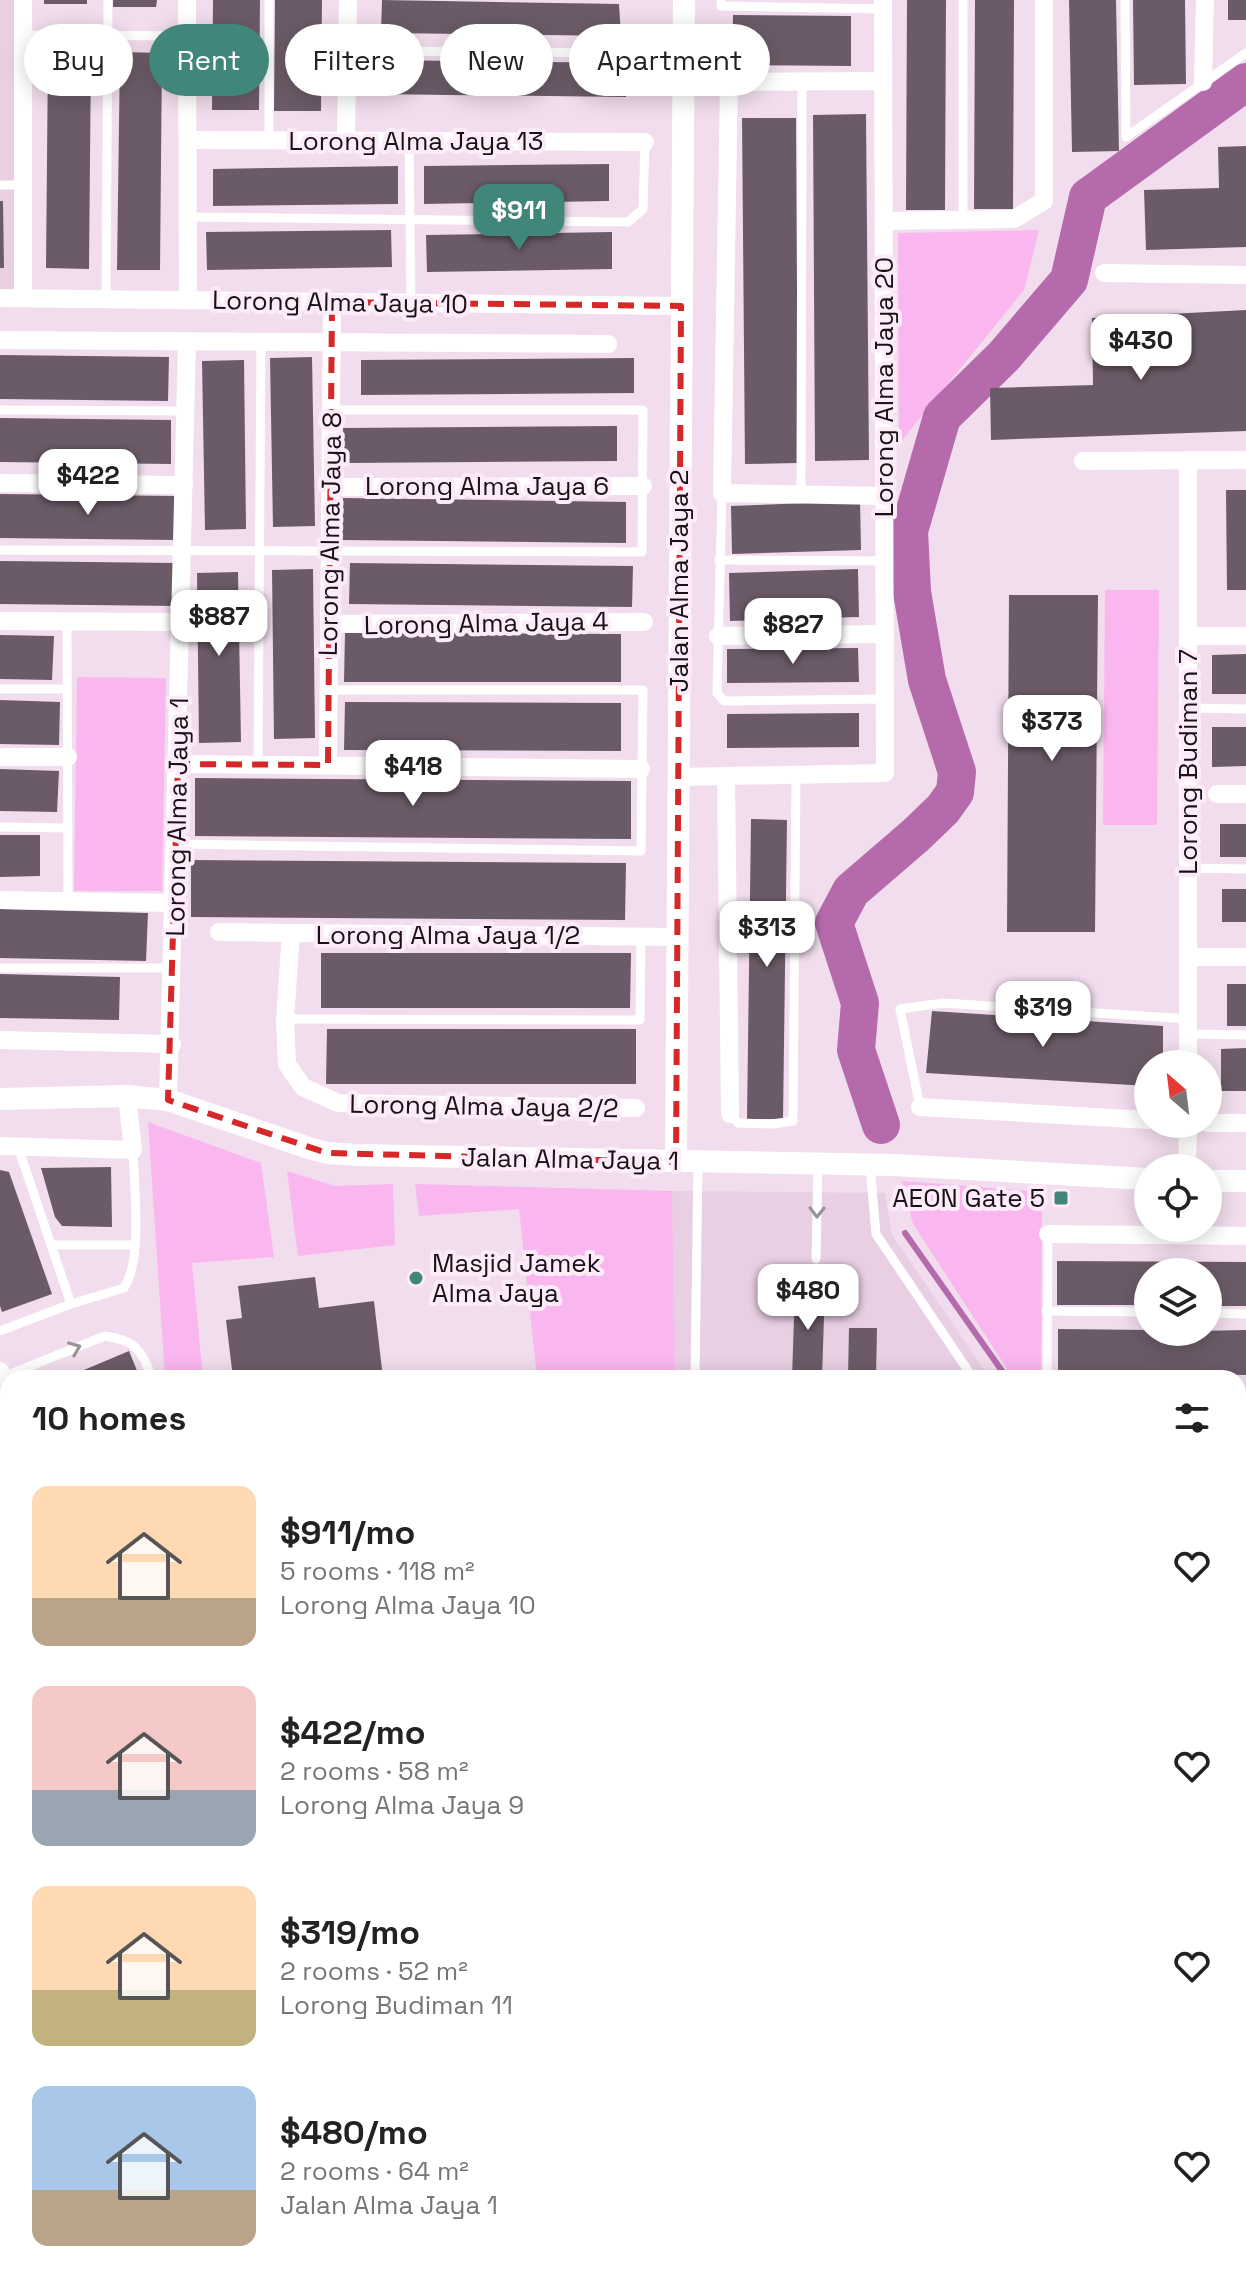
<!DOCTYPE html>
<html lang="en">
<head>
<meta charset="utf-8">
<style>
  :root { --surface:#fff; --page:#f6f6f6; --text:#222; --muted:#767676; --accent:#41867b }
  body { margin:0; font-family:"Space Grotesk",sans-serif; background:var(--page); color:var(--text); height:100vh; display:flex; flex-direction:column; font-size:30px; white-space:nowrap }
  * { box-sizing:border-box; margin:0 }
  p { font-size:26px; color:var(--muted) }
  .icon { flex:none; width:44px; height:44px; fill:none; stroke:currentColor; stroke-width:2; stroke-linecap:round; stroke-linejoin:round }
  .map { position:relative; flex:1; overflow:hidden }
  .drawer { position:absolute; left:0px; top:1370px; width:1246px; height:914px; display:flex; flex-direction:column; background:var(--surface); border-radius:24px 24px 0 0; box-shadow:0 4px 20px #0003 }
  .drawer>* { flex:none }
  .banner { position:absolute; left:24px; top:24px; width:800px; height:72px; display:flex; gap:16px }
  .needle { width:52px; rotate:332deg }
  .controls { position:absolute; left:1134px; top:1050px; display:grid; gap:16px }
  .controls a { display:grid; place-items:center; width:88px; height:88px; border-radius:50%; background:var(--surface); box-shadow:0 4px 20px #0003; font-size:40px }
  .price { position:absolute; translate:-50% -68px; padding:0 18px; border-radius:16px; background:#fff; color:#222; font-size:26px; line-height:52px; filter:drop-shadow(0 2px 4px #0008) }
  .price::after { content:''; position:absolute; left:50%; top:48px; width:24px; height:18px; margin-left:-12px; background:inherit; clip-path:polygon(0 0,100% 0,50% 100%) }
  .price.on { background:var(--accent); color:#fff }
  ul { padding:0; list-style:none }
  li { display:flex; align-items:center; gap:24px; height:200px; padding:0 32px }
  li span { display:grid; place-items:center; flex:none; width:224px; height:160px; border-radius:16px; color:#555 }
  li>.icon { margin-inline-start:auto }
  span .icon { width:96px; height:96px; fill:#fffc; stroke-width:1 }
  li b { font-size:34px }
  h2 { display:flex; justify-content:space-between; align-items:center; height:96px; padding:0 32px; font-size:34px }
  .tag { padding:0 28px; border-radius:36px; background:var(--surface); box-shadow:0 4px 20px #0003; font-size:28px; line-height:72px }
  .tag.on { background:var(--accent); color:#fff }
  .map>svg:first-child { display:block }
  .built { fill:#e9cfe4 }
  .green { fill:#fab7ef }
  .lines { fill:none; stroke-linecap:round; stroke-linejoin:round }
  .stream { stroke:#b56aab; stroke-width:6 }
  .river { stroke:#b56aab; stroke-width:38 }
  .building { fill:#6b5b68 }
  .service { stroke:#fff; stroke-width:9 }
  .minor { stroke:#fff; stroke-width:18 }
  .tertiary { stroke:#fff; stroke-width:22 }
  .primary { stroke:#eecbe8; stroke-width:28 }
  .oneway { stroke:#979497 }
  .marked { fill:none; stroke:#d62828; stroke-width:6; stroke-dasharray:16 10; stroke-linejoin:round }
  .poi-dot { fill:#41867b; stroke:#feebfa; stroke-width:3 }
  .labels { text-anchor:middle; stroke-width:8; stroke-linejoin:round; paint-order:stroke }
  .street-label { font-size:26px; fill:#181217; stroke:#feebfa }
  .poi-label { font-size:26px; fill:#181217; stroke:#feebfa; text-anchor:end }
</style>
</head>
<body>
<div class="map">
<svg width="1246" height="2283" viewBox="0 0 1246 2283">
  <rect width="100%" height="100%" fill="#f1dded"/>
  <g class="built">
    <path d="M 0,0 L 22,0 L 22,298 L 0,297 Z"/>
    <path d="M 672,1191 L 885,1193 L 892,1235 L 990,1378 L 674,1378 Z"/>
    <path d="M 158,2276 L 420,2276 L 427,2283 L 158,2283 Z"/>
    <path d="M 563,2276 L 979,2276 L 979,2283 L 570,2283 Z"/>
  </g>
  <g class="green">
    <path d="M 1039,230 L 1024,290 L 899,444 L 898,233 Z"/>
    <path d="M 1105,590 L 1159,590 L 1157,825 L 1103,825 Z"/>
    <path d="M 77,677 L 166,678 L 162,891 L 74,891 Z"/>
    <path d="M 148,1122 L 261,1163 L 274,1257 L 192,1263 L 203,1378 L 165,1378 Z"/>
    <path d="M 287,1171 L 335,1186 L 393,1184 L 395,1245 L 298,1256 Z"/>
    <path d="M 902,1181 L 1042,1192 L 1041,1378 L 1013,1378 L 913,1224 Z"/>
    <path d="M 415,1184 L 672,1191 L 675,1378 L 537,1378 L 519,1209 L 419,1216 Z"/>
    <path d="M 0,2030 L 8,2042 L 8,2254 L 0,2256 Z"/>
    <path d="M 1012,2276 L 1129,2276 L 1129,2283 L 1011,2283 Z"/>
  </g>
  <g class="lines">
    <g class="stream">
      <path d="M 905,1233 L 1007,1378"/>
      <path d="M 985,2283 L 985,2276"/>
    </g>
    <path class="river" d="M 881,1125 L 856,1050 L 860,1003 L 834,923 L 851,891 L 916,835 L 943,809 L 955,792 L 957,772 L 927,680 L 912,592 L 909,531 L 942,417 L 1004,356 L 1069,280 L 1088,197 L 1246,82"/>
  </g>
  <g class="building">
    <rect x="44" y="0" width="43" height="4"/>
    <path d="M 113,0 L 157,0 L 156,7 L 113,7 Z"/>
    <path d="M 213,0 L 260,0 L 259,110 L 212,110 Z"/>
    <path d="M 275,0 L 322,0 L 321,111 L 274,111 Z"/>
    <path d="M 382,0 L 619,4 L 621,36 L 381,33 Z"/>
    <path d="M 907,0 L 946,0 L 945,210 L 906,210 Z"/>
    <path d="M 975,0 L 1014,0 L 1013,209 L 974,209 Z"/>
    <path d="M 1069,0 L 1116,0 L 1119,151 L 1072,152 Z"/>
    <path d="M 1133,0 L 1185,0 L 1186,84 L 1134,85 Z"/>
    <rect x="1228" y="0" width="18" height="20"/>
    <path d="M 733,15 L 851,16 L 851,66 L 732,65 Z"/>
    <path d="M 48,51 L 91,51 L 89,269 L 46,268 Z"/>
    <path d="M 120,52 L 162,53 L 160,270 L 117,270 Z"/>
    <path d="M 373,60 L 627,63 L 626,97 L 372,94 Z"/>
    <path d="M 866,114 L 869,460 L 815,461 L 813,115 Z"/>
    <path d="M 742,118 L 796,118 L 798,463 L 745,464 Z"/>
    <path d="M 1246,146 L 1246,247 L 1146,250 L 1144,190 L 1219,188 L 1218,147 Z"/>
    <path d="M 609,164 L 609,201 L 424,204 L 424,166 Z"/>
    <path d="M 398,166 L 398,204 L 213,206 L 213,169 Z"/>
    <path d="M 0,201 L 3,201 L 4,268 L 0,268 Z"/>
    <path d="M 391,230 L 392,267 L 207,270 L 206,232 Z"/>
    <path d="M 612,232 L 612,269 L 427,272 L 426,235 Z"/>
    <path d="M 1246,310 L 1246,431 L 991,440 L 990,388 L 1093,385 L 1092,318 Z"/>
    <path d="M 0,355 L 169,357 L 168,401 L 0,399 Z"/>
    <path d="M 312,357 L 315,526 L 273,527 L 270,358 Z"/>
    <path d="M 634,358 L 634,393 L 361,395 L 361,360 Z"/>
    <path d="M 244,360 L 246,529 L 205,530 L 202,361 Z"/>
    <path d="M 0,418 L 171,420 L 171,464 L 0,462 Z"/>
    <path d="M 617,426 L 617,461 L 344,463 L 343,428 Z"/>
    <path d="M 1226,490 L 1246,490 L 1246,590 L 1227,590 Z"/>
    <path d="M 0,494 L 177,496 L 176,540 L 0,538 Z"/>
    <path d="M 343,498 L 626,502 L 626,543 L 342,540 Z"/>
    <path d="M 860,501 L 861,550 L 732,554 L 731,506 Z"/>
    <path d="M 0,561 L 176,563 L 176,606 L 0,604 Z"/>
    <path d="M 350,563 L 633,566 L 632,607 L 349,604 Z"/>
    <path d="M 313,569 L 315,738 L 274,739 L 272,570 Z"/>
    <path d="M 858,569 L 859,617 L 730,621 L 729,573 Z"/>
    <path d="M 238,572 L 241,742 L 199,743 L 197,573 Z"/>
    <path d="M 1009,595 L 1098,595 L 1095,932 L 1007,932 Z"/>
    <path d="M 345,633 L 621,634 L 621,682 L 344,682 Z"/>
    <path d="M 0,635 L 54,636 L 52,680 L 0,679 Z"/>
    <path d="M 858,648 L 859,682 L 727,683 L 727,649 Z"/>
    <path d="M 1246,654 L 1246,694 L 1212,694 L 1212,655 Z"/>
    <path d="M 0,700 L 60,702 L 59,745 L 0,744 Z"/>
    <path d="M 345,702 L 621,703 L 621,751 L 344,750 Z"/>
    <path d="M 859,713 L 859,747 L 727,748 L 727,714 Z"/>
    <path d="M 1212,727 L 1246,727 L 1246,766 L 1212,767 Z"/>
    <path d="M 0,769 L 59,771 L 57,812 L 0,811 Z"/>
    <path d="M 195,778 L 631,781 L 631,839 L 195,836 Z"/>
    <path d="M 751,819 L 787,820 L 783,1119 L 747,1119 Z"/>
    <rect x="1220" y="824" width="26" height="33"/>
    <path d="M 0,835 L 40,835 L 40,876 L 0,877 Z"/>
    <path d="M 191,860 L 626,863 L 625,920 L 191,917 Z"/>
    <rect x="1222" y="889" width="24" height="33"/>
    <path d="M 0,909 L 148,913 L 146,961 L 0,958 Z"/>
    <path d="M 321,953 L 631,953 L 630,1008 L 321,1008 Z"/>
    <path d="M 0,974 L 120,977 L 119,1020 L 0,1018 Z"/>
    <rect x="1227" y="984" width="19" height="42"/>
    <path d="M 932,1011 L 1163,1026 L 1163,1064 L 1148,1064 L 1148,1086 L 926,1073 Z"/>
    <path d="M 327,1029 L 636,1029 L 636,1084 L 326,1084 Z"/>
    <path d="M 1246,1048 L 1246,1091 L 1221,1091 L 1221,1049 Z"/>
    <path d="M 111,1167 L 112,1227 L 62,1226 L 55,1217 L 41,1168 Z"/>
    <path d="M 0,1170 L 9,1172 L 52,1294 L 2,1312 L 0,1306 Z"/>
    <path d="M 1057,1261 L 1246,1262 L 1246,1306 L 1208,1306 L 1208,1272 L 1148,1272 L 1148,1305 L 1057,1305 Z"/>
    <path d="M 315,1277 L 319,1308 L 374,1301 L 383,1378 L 233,1378 L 226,1320 L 242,1318 L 238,1286 Z"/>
    <path d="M 795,1287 L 825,1287 L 822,1378 L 792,1378 Z"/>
    <path d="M 849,1328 L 877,1328 L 876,1378 L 848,1378 Z"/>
    <path d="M 1058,1329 L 1148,1330 L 1148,1332 L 1246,1330 L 1246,1375 L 1058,1373 Z"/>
    <path d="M 129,1351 L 140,1378 L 65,1378 Z"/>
    <rect x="1238" y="1442" width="8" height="36"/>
    <rect x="1238" y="1497" width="8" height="50"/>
    <rect x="1238" y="1605" width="8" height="40"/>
    <rect x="1238" y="1670" width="8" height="40"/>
    <path d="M 0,1710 L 8,1725 L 8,1851 L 0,1836 Z"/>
    <rect x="1238" y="1772" width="8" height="42"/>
    <rect x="1238" y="1845" width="8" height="43"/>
    <path d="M 0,1873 L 8,1888 L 8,1922 L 0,1926 Z"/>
    <rect x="1238" y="1942" width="8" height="40"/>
    <rect x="1238" y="2014" width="8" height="40"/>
    <rect x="1238" y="2126" width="8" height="124"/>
    <path d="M 33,2276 L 34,2283 L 7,2283 L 7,2282 Z"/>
    <rect x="86" y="2276" width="50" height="7"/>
    <path d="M 237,2276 L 345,2276 L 352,2283 L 244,2283 Z"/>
    <path d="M 676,2276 L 705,2276 L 704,2283 L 676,2283 Z"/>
    <rect x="732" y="2276" width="28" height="7"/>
    <rect x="788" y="2276" width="31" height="7"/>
    <path d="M 845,2276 L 873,2276 L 872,2283 L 845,2283 Z"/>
  </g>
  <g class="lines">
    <g class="service">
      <path d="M 269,0 L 269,141"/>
      <path d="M 721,0 L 721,6 L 883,9"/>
      <path d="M 1125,0 L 1126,137 L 1246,53"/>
      <path d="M 23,35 L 188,36"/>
      <path d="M 347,51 L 642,53"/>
      <path d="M 409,141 L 411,303"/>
      <path d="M 0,185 L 23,185"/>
      <path d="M 188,217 L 628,222 L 643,209 L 645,142"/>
      <path d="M 963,221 L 963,0"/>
      <path d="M 106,299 L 108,0"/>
      <path d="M 0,410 L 186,411"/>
      <path d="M 722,493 L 717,693 L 724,701 L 885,699"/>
      <path d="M 801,494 L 802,82"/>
      <path d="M 0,550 L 642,552 L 643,410 L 331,410"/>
      <path d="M 719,560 L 885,561"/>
      <path d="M 67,622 L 68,901"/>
      <path d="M 0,689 L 67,689"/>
      <path d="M 1188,708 L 1246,709"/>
      <path d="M 258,765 L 261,343"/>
      <path d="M 0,827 L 68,828"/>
      <path d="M 176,844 L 641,851 L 643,690 L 329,690"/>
      <path d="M 1188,868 L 1246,869"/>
      <path d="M 0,968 L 173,968"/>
      <path d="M 285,1019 L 640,1020 L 641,936"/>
      <path d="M 1189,1034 L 1246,1035"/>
      <path d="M 920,1107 L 900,1009 L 943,1003 L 1189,1019"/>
      <path d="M 730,1114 L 738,1123 L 772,1124 L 793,1121 L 796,775"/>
      <path d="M 18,1147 L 71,1304"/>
      <path d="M 870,1166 L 876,1234 L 973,1378"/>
      <path d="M 51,1245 L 135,1245"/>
      <path d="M 816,1259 L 818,1164"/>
      <path d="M 1046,1311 L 1148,1312"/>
      <path d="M 1208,1313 L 1246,1314"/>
      <path d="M 0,1331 L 71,1304 L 124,1288 C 143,1260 134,1184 133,1150"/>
      <path d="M 3,1377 L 105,1336 C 135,1340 142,1350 152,1378"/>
      <path d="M 695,1378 L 698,1162"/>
      <path d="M 1047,1378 L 1048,1234"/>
      <path d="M 1238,1488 L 1246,1488"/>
      <path d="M 1238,1656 L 1246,1656"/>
      <path d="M 1238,1827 L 1246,1827"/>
      <path d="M 0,1861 L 8,1875"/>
      <path d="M 1238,1998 L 1246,1998"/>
      <path d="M 145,2276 L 145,2283"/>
      <path d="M 181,2283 L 183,2276"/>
      <path d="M 966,2283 L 966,2276"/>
    </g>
    <g class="minor">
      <path d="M 187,0 L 188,300"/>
      <path d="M 883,81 L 729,82 L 722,493 L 884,496"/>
      <path d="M 1203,82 L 1205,0"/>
      <path d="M 188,140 L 645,142"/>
      <path d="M 346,141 L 348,0"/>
      <path d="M 884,221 L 1014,219 L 1044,201 L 1044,0"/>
      <path d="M 1104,273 L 1246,275"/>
      <path d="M 0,298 L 681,306"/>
      <path d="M 23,298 L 23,0"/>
      <path d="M 0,340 L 608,344"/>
      <path d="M 1188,460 L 1188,1064"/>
      <path d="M 1083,461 L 1246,460"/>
      <path d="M 0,483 L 184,485"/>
      <path d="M 331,487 L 643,486"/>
      <path d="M 0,621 L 181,622"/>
      <path d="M 329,624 L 644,622"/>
      <path d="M 718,636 L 885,634"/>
      <path d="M 1188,636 L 1246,636"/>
      <path d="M 0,757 L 68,757"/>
      <path d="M 178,764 L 641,769"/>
      <path d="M 328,765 L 332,302"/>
      <path d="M 726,776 L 730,1114"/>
      <path d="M 678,777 L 885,773 L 883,0"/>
      <path d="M 1217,794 L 1246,794"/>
      <path d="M 0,900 L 175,903"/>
      <path d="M 219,932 L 676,937"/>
      <path d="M 291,933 L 285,1019 L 287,1064 L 303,1087 L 338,1103 L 636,1108"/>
      <path d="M 1188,957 L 1246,957"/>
      <path d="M 0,1040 L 172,1044"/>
      <path d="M 168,1100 L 187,342"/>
      <path d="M 920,1107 L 1148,1120"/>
      <path d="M 1208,1123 L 1246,1123"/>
      <path d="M 0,1146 L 133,1150 L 127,1096"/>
      <path d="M 1187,1168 L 1188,1124"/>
      <path d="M 1048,1234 L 1246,1236"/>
      <path d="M 0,1371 L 8,1388"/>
      <path d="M 1238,1405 L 1246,1406"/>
      <path d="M 1238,1576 L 1246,1576"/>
      <path d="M 0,1687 L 8,1701"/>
      <path d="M 1238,1746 L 1246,1746"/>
      <path d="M 1238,1915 L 1246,1915"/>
      <path d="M 0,1997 L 8,2010"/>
      <path d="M 1238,2086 L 1246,2086"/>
      <path d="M 0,2262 L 8,2260"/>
      <path d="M 61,2276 L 61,2283"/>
      <path d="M 213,2276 L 220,2283"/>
      <path d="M 388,2276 L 394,2283"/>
      <path d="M 1147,2280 L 1246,2282"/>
    </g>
    <g class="tertiary">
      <path d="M 0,1099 L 127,1096 L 168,1100 L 309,1148 L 327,1153 L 357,1155 L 894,1165 L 1148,1179"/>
      <path d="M 676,1162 L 684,0"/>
      <path d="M 1208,1181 L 1246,1181"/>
      <path d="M 0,1954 L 8,1949"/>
    </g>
    <g class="primary">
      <path d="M 0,1495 L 8,1514"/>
      <path d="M 0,1574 L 8,1592"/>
      <path d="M 455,2276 L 461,2283"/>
      <path d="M 506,2276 L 512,2283"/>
    </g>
  </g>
  <defs><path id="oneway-chevron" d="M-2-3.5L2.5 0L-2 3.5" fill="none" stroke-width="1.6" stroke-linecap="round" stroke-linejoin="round" transform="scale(2)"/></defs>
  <g class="oneway">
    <use href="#oneway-chevron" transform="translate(817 1212) rotate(91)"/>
    <use href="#oneway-chevron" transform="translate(75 1348) rotate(-22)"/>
  </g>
  <path class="marked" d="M 332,302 L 681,306 L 676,1162 L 327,1153 L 168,1100 L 178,764 L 328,765 Z"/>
  <g class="poi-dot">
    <rect x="1053" y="1190" width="16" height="16" rx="4"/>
    <circle cx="416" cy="1278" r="8"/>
  </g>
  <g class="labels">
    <g class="street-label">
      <text x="416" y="150">Lorong Alma Jaya 13</text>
      <text transform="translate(340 302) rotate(1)" y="9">Lorong Alma Jaya 10</text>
      <text transform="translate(884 387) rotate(-90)" y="9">Lorong Alma Jaya 20</text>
      <text x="487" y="495">Lorong Alma Jaya 6</text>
      <text transform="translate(330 534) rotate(-89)" y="9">Lorong Alma Jaya 8</text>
      <text transform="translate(679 581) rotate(-90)" y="9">Jalan Alma Jaya 2</text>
      <text transform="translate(486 623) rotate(-1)" y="9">Lorong Alma Jaya 4</text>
      <text transform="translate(1188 762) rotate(-90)" y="9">Lorong Budiman 7</text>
      <text transform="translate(177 817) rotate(-89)" y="9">Lorong Alma Jaya 1</text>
      <text x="448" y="944">Lorong Alma Jaya 1/2</text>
      <text transform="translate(484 1106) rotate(1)" y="9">Lorong Alma Jaya 2/2</text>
      <text transform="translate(570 1159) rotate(1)" y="9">Jalan Alma Jaya 1</text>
    </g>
    <g class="poi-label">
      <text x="1045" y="1207">AEON Gate 5</text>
      <text x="432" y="1272" text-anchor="start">Masjid Jamek<tspan x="432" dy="30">Alma Jaya</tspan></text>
    </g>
  </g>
</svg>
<div class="controls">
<a><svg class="needle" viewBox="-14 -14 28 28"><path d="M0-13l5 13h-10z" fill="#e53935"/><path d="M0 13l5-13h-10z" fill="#767676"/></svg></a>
<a><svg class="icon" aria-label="locate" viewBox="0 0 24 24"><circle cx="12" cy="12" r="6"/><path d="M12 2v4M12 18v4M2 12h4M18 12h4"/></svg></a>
<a><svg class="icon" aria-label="layers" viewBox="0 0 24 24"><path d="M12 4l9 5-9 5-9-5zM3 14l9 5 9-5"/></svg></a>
</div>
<b class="price on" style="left:519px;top:252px">$911</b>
<b class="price" style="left:1141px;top:382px">$430</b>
<b class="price" style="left:88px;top:517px">$422</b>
<b class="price" style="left:219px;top:658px">$887</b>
<b class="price" style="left:793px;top:666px">$827</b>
<b class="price" style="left:1052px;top:763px">$373</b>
<b class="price" style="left:413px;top:808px">$418</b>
<b class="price" style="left:767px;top:969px">$313</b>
<b class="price" style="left:1043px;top:1049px">$319</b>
<b class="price" style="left:808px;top:1332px">$480</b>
<div class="banner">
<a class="tag">Buy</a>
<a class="tag on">Rent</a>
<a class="tag">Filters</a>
<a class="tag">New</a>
<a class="tag">Apartment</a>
</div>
<section class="drawer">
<h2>10 homes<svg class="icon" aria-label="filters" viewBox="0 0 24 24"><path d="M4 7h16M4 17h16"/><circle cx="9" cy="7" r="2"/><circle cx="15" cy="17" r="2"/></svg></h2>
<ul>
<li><span style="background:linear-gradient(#ffd9b3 70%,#b9a48a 0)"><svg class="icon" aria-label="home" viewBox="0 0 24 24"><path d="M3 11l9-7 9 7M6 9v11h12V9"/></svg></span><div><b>$911/mo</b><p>5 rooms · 118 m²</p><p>Lorong Alma Jaya 10</p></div><svg class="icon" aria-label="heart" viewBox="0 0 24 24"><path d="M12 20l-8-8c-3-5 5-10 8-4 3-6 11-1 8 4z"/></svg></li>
<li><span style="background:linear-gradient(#f6c9c9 65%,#9aa5b1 0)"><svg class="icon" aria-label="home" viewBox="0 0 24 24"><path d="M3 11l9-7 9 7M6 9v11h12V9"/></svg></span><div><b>$422/mo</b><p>2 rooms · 58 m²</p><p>Lorong Alma Jaya 9</p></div><svg class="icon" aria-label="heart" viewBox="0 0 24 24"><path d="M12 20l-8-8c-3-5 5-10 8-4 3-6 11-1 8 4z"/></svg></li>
<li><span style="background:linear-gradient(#ffd9b3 65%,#c2b280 0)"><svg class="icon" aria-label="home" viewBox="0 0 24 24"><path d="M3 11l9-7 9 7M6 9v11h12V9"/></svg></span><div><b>$319/mo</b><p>2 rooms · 52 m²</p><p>Lorong Budiman 11</p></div><svg class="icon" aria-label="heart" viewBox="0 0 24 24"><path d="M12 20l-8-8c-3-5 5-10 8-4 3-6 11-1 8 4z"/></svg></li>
<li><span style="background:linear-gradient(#a9c7e8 65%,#b9a48a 0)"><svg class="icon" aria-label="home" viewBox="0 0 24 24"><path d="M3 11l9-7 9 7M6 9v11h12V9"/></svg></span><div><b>$480/mo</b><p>2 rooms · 64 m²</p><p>Jalan Alma Jaya 1</p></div><svg class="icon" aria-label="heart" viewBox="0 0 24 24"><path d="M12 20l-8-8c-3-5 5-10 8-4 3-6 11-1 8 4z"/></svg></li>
</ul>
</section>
</div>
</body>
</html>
